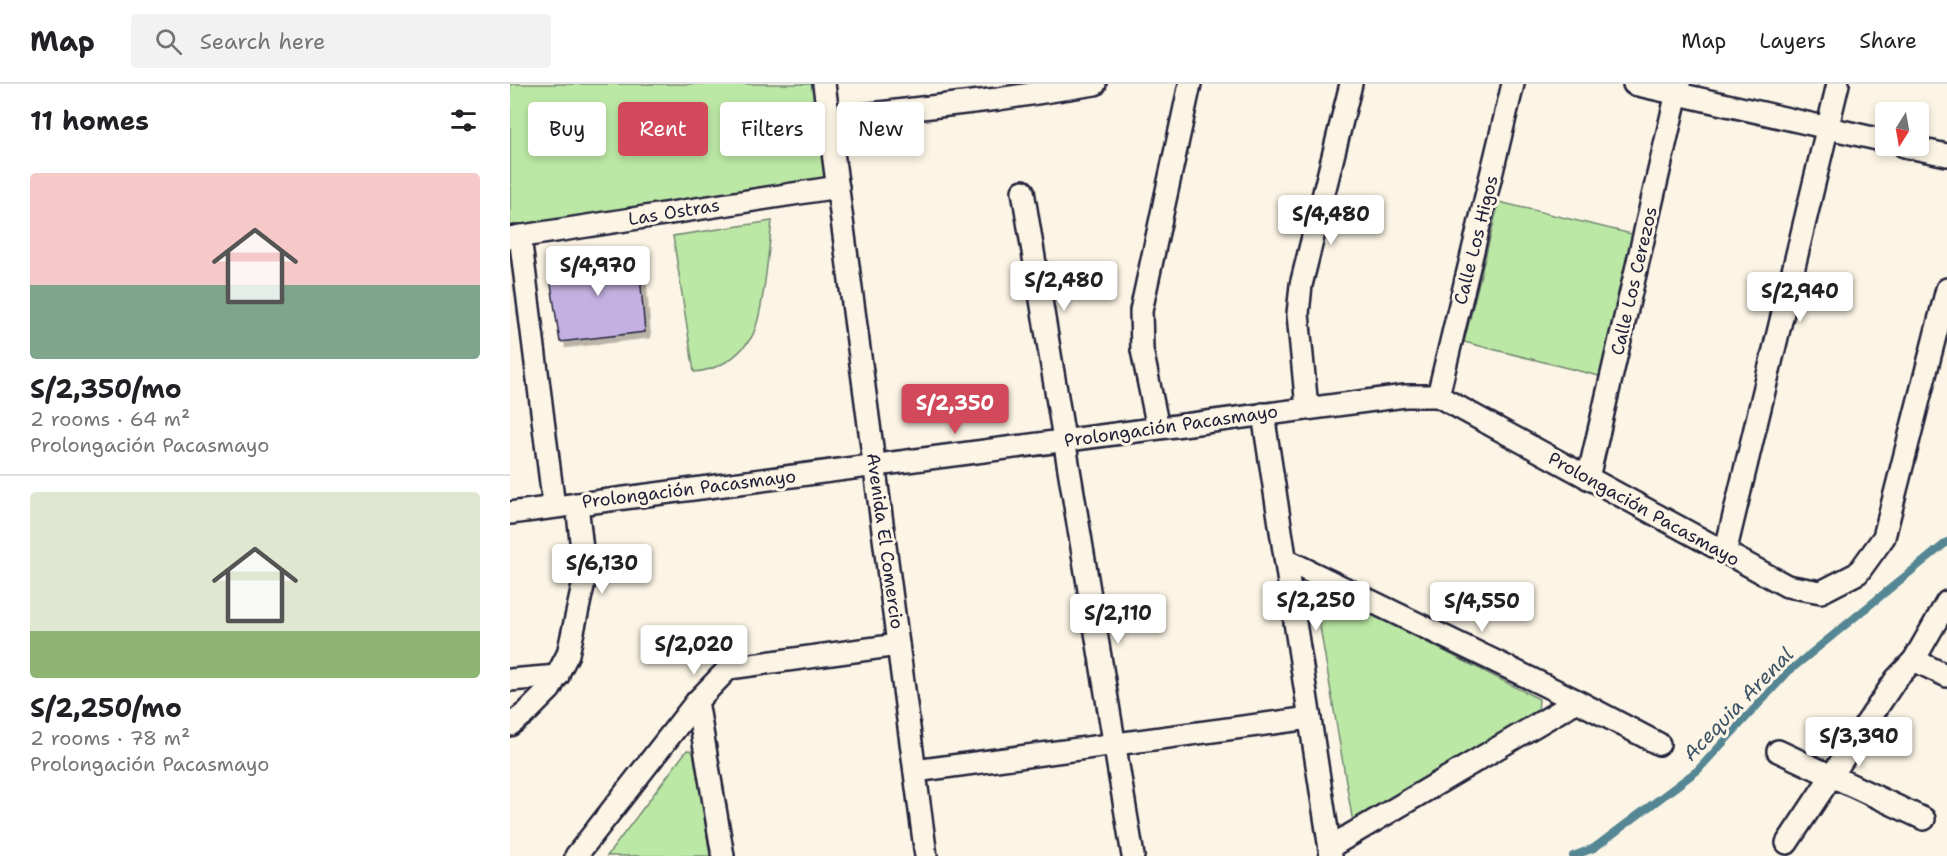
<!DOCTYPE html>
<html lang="en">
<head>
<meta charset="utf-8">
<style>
  :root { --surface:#fff; --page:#f2f2f2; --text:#202124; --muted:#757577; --line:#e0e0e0; --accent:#d1495b }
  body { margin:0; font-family:"Shantell Sans",sans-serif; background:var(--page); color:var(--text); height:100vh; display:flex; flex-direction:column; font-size:22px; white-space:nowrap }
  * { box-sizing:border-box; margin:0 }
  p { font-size:20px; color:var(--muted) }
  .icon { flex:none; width:33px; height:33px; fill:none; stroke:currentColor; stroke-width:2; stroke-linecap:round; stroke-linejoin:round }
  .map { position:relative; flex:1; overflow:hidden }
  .side { display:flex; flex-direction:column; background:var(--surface); width:510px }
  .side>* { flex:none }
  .hud { position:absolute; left:18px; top:18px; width:570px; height:54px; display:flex; gap:12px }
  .needle { width:39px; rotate:191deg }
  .controls { position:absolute; left:1365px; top:18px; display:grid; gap:12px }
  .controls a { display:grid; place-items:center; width:54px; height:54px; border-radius:6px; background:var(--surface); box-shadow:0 3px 9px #0003; font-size:30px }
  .price { position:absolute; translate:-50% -51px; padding:0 14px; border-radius:6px; background:#fff; color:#222; font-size:20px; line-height:39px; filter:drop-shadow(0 2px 3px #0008) }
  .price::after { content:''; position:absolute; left:50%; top:36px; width:18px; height:14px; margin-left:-9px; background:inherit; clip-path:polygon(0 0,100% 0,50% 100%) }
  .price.selected { background:var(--accent); color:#fff }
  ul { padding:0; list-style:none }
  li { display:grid; align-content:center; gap:12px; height:318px; padding:0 30px }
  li+li { border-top:2px solid var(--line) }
  li span { display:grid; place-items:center; height:186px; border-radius:6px; color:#555 }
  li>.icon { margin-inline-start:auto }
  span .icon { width:108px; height:108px; fill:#fffc; stroke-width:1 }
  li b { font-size:26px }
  h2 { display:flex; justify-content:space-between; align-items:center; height:72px; padding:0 30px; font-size:26px }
  .tag { padding:0 21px; border-radius:6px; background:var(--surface); box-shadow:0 3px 9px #0003; font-size:21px; line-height:54px }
  .tag.selected { background:var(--accent); color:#fff }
  header { display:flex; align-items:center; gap:36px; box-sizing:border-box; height:84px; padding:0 30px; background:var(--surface); border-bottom:2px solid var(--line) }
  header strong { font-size:28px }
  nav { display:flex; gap:33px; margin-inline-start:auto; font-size:21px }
  .search { width:420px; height:54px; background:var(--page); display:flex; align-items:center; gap:15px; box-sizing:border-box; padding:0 21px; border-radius:6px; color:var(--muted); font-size:22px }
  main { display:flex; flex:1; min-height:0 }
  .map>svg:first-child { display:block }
  .green { fill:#bce8a5; stroke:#6f8570; stroke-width:1.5 }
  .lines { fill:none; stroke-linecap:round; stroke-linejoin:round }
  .stream { stroke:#558694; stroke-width:8 }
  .building { fill:#c4b1e1; stroke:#22223b; stroke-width:1.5; filter:url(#shadow) }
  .street-casing { stroke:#22223b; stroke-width:26 }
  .street { stroke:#fcf5e5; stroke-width:21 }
  .labels { text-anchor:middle; stroke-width:6; stroke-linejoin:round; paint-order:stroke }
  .street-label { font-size:18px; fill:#22223b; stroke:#fcf5e5 }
  .water-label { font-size:20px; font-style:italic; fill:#3c5467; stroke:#fcf5e5 }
</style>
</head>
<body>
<header>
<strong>Map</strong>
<div class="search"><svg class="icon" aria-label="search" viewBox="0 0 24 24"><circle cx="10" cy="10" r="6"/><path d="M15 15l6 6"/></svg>Search here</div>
<nav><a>Map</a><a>Layers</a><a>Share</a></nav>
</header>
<main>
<section class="side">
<h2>11 homes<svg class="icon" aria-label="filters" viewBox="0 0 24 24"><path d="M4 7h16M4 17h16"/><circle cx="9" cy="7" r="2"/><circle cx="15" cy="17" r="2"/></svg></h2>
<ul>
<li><span style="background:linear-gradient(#f6c9c9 60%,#7fa58c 0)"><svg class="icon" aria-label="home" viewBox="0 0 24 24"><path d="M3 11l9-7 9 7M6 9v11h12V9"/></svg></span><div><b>S/2,350/mo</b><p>2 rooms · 64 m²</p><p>Prolongación Pacasmayo</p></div></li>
<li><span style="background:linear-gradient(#dfe7d0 75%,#8fb573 0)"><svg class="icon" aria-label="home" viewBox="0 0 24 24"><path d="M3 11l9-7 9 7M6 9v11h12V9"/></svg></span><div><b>S/2,250/mo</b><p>2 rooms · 78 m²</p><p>Prolongación Pacasmayo</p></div></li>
</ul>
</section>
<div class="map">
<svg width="1437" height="772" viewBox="0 0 1437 772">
  <defs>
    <filter id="shadow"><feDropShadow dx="5.5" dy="5.5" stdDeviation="0" flood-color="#0004"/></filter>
  </defs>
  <rect width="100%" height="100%" fill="#fcf5e5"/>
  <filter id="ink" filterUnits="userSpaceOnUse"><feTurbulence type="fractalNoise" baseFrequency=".0167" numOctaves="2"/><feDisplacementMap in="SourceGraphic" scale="12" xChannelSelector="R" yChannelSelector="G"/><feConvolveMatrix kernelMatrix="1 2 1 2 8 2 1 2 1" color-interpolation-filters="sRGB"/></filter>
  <g filter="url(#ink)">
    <g class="green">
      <path d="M 0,0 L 305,0 L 319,96 L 0,146 Z"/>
      <path d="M 989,118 L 1126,151 L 1093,293 L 954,258 Z"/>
      <path d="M 262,137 C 259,162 253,236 241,254 C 227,274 207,286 184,288 L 163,152 Z"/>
      <path d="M 829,514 L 1029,615 L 1028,628 L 851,738 L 845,740 L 842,733 L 808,531 L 818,519 Z"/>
      <path d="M 177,666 L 185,668 L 200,772 L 97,772 Z"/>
    </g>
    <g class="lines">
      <path class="stream" d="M 1063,772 L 1084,764 L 1188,686 L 1278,588 L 1437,458"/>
    </g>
    <path class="building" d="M 128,167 L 135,248 L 50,258 L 38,181 Z"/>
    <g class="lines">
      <g class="street-casing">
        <g id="street">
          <path d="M 314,0 L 416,772"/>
          <path d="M 1124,0 L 1376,57"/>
          <path d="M 319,35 L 488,15 L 585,0"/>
          <path d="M 1394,62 L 1437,71"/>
          <path d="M 513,107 L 623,772"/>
          <path d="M 10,152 L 44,423"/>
          <path d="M 0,154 L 328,103"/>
          <path d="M 928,312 L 1003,0"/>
          <path d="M 797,324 L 788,230 L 791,201 L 841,0"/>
          <path d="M 753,330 L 821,772"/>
          <path d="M 648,344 L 632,266 L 631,227 L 680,0"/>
          <path d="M 1078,394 L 1169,0"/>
          <path d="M 0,429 L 895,312 L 928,312 L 1277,502 L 1311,508 L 1348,489 L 1374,453 L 1437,205"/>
          <path d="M 1215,469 L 1328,0"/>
          <path d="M 776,476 L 1067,617 L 1149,660"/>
          <path d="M 1404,576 L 1437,592"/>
          <path d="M 0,596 L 48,592"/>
          <path d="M 187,617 L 213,772"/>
          <path d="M 0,641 L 17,628 L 40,605 L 58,570 L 75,493 L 67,420"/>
          <path d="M 1268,667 L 1414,735"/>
          <path d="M 405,687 L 800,634"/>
          <path d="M 1277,759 L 1386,595 L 1404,576 L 1437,518"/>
          <path d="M 820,763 L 1067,617"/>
          <path d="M 66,772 L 187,617 L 219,584 L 388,561"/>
        </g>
      </g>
      <use href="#street" class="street"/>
    </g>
  </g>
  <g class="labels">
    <g class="street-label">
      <text transform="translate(164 128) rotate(-9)" y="6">Las Ostras</text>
      <text transform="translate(966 156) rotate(-76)" y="6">Calle Los Higos</text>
      <text transform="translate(1124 197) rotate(-77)" y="6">Calle Los Cerezos</text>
      <text transform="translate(661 342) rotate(-8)" y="6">Prolongación Pacasmayo</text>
      <text transform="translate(179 405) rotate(-7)" y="6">Prolongación Pacasmayo</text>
      <text transform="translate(1134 425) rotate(29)" y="6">Prolongación Pacasmayo</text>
      <text transform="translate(375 457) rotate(82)" y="6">Avenida El Comercio</text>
    </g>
    <g class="water-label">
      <text transform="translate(1228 620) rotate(-46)" y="7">Acequia Arenal</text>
    </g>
  </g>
</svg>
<div class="controls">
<a><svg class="needle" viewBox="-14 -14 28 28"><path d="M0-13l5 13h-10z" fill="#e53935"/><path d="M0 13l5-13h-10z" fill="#757577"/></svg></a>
</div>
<b class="price" style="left:821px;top:162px">S/4,480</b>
<b class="price" style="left:88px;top:213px">S/4,970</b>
<b class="price" style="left:554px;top:228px">S/2,480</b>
<b class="price" style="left:1290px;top:239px">S/2,940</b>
<b class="price selected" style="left:445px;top:351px">S/2,350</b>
<b class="price" style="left:92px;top:511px">S/6,130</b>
<b class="price" style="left:806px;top:548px">S/2,250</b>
<b class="price" style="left:972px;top:549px">S/4,550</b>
<b class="price" style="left:608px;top:561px">S/2,110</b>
<b class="price" style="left:184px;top:592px">S/2,020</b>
<b class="price" style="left:1349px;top:684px">S/3,390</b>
<div class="hud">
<a class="tag">Buy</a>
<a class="tag selected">Rent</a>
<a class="tag">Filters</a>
<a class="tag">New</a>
</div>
</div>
</main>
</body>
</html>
